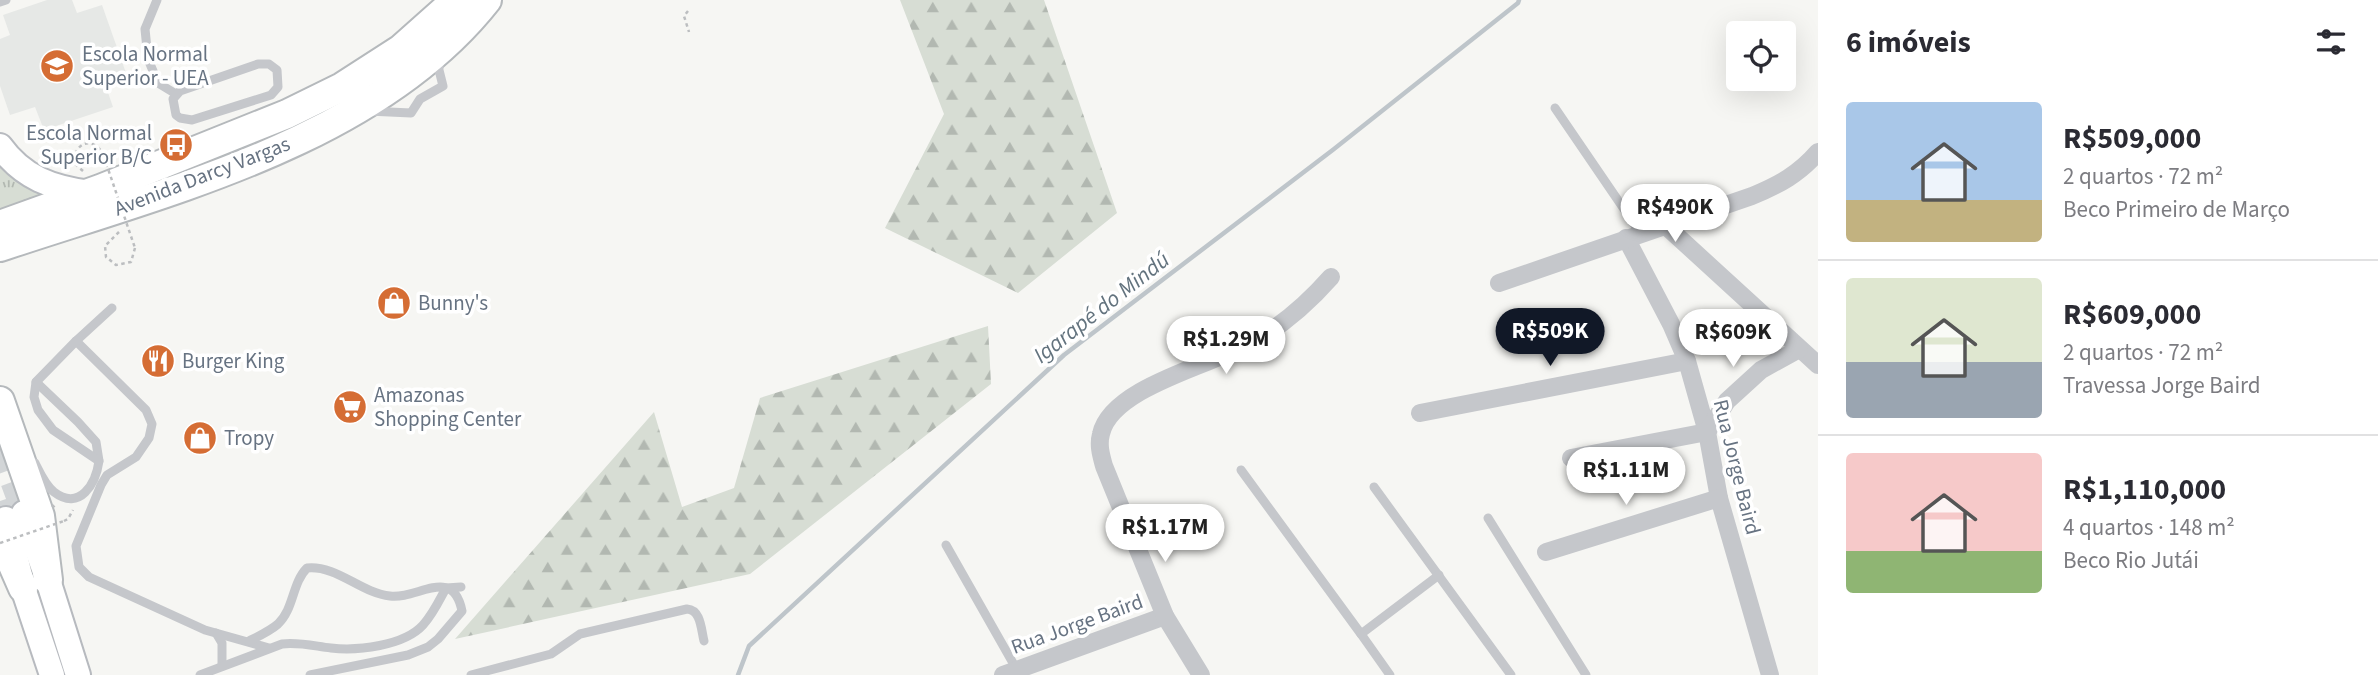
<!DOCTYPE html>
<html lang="pt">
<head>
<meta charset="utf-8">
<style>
  :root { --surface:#fff; --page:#f2f2f3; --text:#2b2b33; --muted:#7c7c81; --line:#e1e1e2; --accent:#111827 }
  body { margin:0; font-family:"Source Sans 3",sans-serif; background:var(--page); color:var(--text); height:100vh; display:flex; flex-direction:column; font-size:26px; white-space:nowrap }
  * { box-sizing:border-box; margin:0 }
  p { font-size:23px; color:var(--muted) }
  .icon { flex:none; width:38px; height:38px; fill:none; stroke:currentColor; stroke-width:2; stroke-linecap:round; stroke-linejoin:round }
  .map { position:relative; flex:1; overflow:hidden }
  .panel { display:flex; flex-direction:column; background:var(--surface); width:560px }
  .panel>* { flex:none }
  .controls { position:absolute; left:1726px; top:21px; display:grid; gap:14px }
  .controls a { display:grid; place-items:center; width:70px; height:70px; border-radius:7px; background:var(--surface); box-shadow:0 7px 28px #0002; font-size:35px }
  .price { position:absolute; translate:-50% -60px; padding:0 16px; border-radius:24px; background:#fff; color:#222; font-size:23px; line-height:46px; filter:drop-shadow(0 2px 4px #0008) }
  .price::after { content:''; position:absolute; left:50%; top:42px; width:21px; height:16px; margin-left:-10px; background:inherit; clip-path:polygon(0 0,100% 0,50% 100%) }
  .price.on { background:var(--accent); color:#fff }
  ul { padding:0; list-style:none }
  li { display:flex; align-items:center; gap:21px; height:175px; padding:0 28px }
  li+li { border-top:2px solid var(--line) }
  li span { display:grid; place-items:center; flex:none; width:196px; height:140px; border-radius:7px; color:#555 }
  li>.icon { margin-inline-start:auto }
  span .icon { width:84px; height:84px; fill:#fffc; stroke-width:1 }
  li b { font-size:30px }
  h2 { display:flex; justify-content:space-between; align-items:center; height:84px; padding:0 28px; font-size:30px }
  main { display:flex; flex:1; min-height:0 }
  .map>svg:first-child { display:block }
  .built { fill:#e6e8e6 }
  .forest { fill:url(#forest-firs) }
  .park { fill:url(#park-tufts) }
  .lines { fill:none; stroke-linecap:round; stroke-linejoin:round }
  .stream { stroke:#bec5ca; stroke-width:4.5 }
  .secondary-tunnel { stroke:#d2d5d7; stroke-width:24; stroke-dasharray:24 12; stroke-linecap:butt }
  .secondary-casing { stroke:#b7babf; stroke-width:28 }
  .primary-casing { stroke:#b5b9bc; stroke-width:32 }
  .path { stroke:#bcbec0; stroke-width:2.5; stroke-dasharray:3.5 3.5; stroke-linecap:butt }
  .lane { stroke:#c5c7cb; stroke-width:9 }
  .street { stroke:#c5c7cb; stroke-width:18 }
  .secondary { stroke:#fff; stroke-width:24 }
  .primary { stroke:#fff; stroke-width:28 }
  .path-bridge { stroke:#bcbec0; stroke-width:2.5; stroke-dasharray:3.5 3.5; stroke-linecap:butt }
  .labels { text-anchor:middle; stroke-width:7; stroke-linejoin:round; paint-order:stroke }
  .poi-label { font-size:21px; fill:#677382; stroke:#fff; text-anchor:start }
  .street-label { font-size:21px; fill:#677382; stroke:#fff }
  .water-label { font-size:23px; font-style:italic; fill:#63737e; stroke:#fff }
</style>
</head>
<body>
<main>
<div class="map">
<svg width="1818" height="675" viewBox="0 0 1818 675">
  <defs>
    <pattern id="forest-firs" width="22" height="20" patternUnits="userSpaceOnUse" patternTransform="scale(1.75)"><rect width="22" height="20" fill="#d7ddd4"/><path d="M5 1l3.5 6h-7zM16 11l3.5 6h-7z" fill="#b2b8b1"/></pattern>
    <pattern id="park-tufts" width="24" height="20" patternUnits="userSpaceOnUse" patternTransform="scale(1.75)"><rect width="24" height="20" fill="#d7ddd4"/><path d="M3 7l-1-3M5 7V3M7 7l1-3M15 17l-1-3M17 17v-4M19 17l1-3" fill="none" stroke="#b2b8b1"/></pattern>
  </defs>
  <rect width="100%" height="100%" fill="#f6f6f3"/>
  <path class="built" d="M 47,0 L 72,0 L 77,13 L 102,5 L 126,73 L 104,81 L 113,107 L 44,130 L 35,107 L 10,115 L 0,86 L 0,39 L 10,35 L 3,15 Z"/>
  <g class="forest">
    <path d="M 900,0 L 1044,0 L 1117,213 L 1018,293 L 885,228 L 944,114 Z"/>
    <path d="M 988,326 L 991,384 L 750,574 L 455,639 L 654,412 L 682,507 L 734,488 L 760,398 Z"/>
  </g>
  <path class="park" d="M 0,159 L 68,194 L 0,216 Z"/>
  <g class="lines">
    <path class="stream" d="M 738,675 L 749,646 L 1064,355 L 1334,149 L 1518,3 L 1519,0"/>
    <g class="secondary-tunnel">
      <path d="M 0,448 L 24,513"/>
      <path d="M 0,501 L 6,519"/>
    </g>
    <g class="secondary-casing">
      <g id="secondary">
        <path d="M 0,146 C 23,178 52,188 90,193"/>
        <path d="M 24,513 L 48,580 L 78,675"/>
        <path d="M 6,519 L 23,588 L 52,675"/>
      </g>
    </g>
    <g class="primary-casing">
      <g id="primary">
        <path d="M 0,225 L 100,189 L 287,114 L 342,87 L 401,49 L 456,0"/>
        <path d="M 0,247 C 164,192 375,142 487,0"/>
        <path d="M 0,401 L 40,516 L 48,580"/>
        <path d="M 0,536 L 23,588"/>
      </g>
    </g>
    <g class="path">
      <path d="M 688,11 L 684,16 L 689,32"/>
      <path d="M 83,171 L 75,164 C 72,141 96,135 104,157"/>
      <path d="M 119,232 L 105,246 L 106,257 L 116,265 L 131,262 L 135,248"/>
      <path d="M 64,521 L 68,519 L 73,510"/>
    </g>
    <g class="lane">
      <path d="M 157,0 L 145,29 L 148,59 L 158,83 L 176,94"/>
      <path d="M 0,2 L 6,0"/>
      <path d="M 258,64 L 269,64 L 277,70 L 278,87 L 271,95 L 192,120 L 180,118 L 176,115 L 173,99 L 180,91 Z"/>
      <path d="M 1555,108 L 1641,234"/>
      <path d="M 368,111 L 411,113 L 420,99 L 443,86 L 439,70 L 439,57"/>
      <path d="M 76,341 L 146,410 L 152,424 L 149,438 L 136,457 L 107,475 L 101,485 L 76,546 L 79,567 L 89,577 L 205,630 L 269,648"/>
      <path d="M 36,382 L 78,422 L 96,442 L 99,461"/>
      <path d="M 35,463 C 40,473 45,485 54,492 C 80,512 96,483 99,461 L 53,430 L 38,410 L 34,397 L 36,382 L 76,341 L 112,308"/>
      <path d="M 1241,470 L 1361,634"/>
      <path d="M 1374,487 L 1511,675"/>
      <path d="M 1488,518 L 1586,675"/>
      <path d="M 946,545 L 1017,670"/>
      <path d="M 216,633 L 222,643 L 222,666"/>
      <path d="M 249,641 C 259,636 270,631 278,624 C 294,609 292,583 307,568 C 337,565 361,593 390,596 C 417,600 453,565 462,611 L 438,639 L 428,647 L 408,655 L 310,675"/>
      <path d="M 200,675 L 282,644 C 299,642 314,646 331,648 C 357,651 404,646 423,625 C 433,614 439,601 446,588 L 461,587"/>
      <path d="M 471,675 L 551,654 L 580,634 L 687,609 C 701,610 701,629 704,641"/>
      <path d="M 1390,675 L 1361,634 L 1439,575"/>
    </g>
    <g class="street">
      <path d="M 1666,226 L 1818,365"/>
      <path d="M 1626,238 L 1671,324 L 1687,361 L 1707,432 L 1719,498 L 1770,675"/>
      <path d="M 1499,283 L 1752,196 C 1779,185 1799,174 1818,152"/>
      <path d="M 1420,413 L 1687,361"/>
      <path d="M 1571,458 L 1707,432 L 1727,401 L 1761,370 L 1799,349"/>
      <path d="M 1546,552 L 1719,498"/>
      <path d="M 1003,675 L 1165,616"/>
      <path d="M 1201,675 L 1165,616 L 1104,466 C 1101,455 1098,445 1101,434 C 1111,387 1214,364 1253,342 C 1283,325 1309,302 1331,277"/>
    </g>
    <use href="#secondary" class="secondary"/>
    <use href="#primary" class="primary"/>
    <g class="path-bridge">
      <path d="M 104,157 L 135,248"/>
      <path d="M 52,505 L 56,509"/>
      <path d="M 0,543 L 64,521"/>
    </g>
  </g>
  <defs>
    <g id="school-disc" transform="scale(1.75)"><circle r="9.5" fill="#d56d34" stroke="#fff"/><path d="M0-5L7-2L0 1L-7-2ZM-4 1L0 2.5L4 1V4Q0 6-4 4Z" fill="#fff"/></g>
    <g id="bus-disc" transform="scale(1.75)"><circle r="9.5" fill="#d56d34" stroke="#fff"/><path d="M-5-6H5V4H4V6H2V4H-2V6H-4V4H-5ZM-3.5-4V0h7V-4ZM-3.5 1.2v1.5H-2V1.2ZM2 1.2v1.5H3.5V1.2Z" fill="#fff"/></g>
    <g id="shop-disc" transform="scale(1.75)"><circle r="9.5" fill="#d56d34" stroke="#fff"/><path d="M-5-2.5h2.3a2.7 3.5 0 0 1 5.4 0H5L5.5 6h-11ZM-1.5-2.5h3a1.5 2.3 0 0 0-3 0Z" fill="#fff"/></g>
    <g id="restaurant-disc" transform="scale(1.75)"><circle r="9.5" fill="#d56d34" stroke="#fff"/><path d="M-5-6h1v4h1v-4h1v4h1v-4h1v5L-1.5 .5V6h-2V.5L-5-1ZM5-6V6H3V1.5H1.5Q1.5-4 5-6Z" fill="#fff"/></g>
    <g id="supermarket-disc" transform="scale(1.75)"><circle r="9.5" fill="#d56d34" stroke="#fff"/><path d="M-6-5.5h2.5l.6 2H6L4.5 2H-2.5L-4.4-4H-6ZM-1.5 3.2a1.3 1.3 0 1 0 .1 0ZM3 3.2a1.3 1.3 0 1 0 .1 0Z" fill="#fff"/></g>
  </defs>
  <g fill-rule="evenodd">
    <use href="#school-disc" x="57" y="66"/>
    <use href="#bus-disc" x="176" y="145"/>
    <use href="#shop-disc" x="394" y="303"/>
    <use href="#restaurant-disc" x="158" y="361"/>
    <use href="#supermarket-disc" x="350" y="407"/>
    <use href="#shop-disc" x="200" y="438"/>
  </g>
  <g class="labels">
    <g class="poi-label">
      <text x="82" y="61">Escola Normal<tspan x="82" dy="24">Superior - UEA</tspan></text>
      <text x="152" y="140" text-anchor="end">Escola Normal<tspan x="152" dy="24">Superior B/C</tspan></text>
      <text x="418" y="310">Bunny's</text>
      <text x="182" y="368">Burger King</text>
      <text x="374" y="402">Amazonas<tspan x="374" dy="24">Shopping Center</tspan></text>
      <text x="224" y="445">Tropy</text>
    </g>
    <g class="street-label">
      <text transform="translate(202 176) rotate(-21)" y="7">Avenida Darcy Vargas</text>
      <text transform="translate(1737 467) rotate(76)" y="7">Rua Jorge Baird</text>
      <text transform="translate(1077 624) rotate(-20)" y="7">Rua Jorge Baird</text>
    </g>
    <g class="water-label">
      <text transform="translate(1101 307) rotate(-38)" y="8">Igarapé do Mindú</text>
    </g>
  </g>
</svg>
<div class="controls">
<a><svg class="icon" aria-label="locate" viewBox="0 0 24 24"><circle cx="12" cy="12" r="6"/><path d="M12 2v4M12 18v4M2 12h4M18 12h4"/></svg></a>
</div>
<b class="price" style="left:1675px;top:244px">R$490K</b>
<b class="price on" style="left:1550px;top:368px">R$509K</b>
<b class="price" style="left:1733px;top:369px">R$609K</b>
<b class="price" style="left:1226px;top:376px">R$1.29M</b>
<b class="price" style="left:1626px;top:507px">R$1.11M</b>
<b class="price" style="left:1165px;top:564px">R$1.17M</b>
</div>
<section class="panel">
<h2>6 imóveis<svg class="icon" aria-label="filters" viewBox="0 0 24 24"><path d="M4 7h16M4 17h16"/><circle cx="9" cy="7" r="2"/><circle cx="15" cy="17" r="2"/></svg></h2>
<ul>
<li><span style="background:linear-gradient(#a9c7e8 70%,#c2b280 0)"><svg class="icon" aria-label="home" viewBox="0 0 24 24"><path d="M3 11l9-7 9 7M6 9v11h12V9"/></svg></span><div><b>R$509,000</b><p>2 quartos · 72 m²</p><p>Beco Primeiro de Março</p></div></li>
<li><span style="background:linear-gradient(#dfe7d0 60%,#9aa5b1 0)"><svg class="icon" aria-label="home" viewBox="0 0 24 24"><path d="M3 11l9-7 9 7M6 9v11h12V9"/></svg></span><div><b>R$609,000</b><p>2 quartos · 72 m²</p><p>Travessa Jorge Baird</p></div></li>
<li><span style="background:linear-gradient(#f6c9c9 70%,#8fb573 0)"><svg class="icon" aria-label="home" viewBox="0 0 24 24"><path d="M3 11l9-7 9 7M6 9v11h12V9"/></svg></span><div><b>R$1,110,000</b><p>4 quartos · 148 m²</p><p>Beco Rio Jutái</p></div></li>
</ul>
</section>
</main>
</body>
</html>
